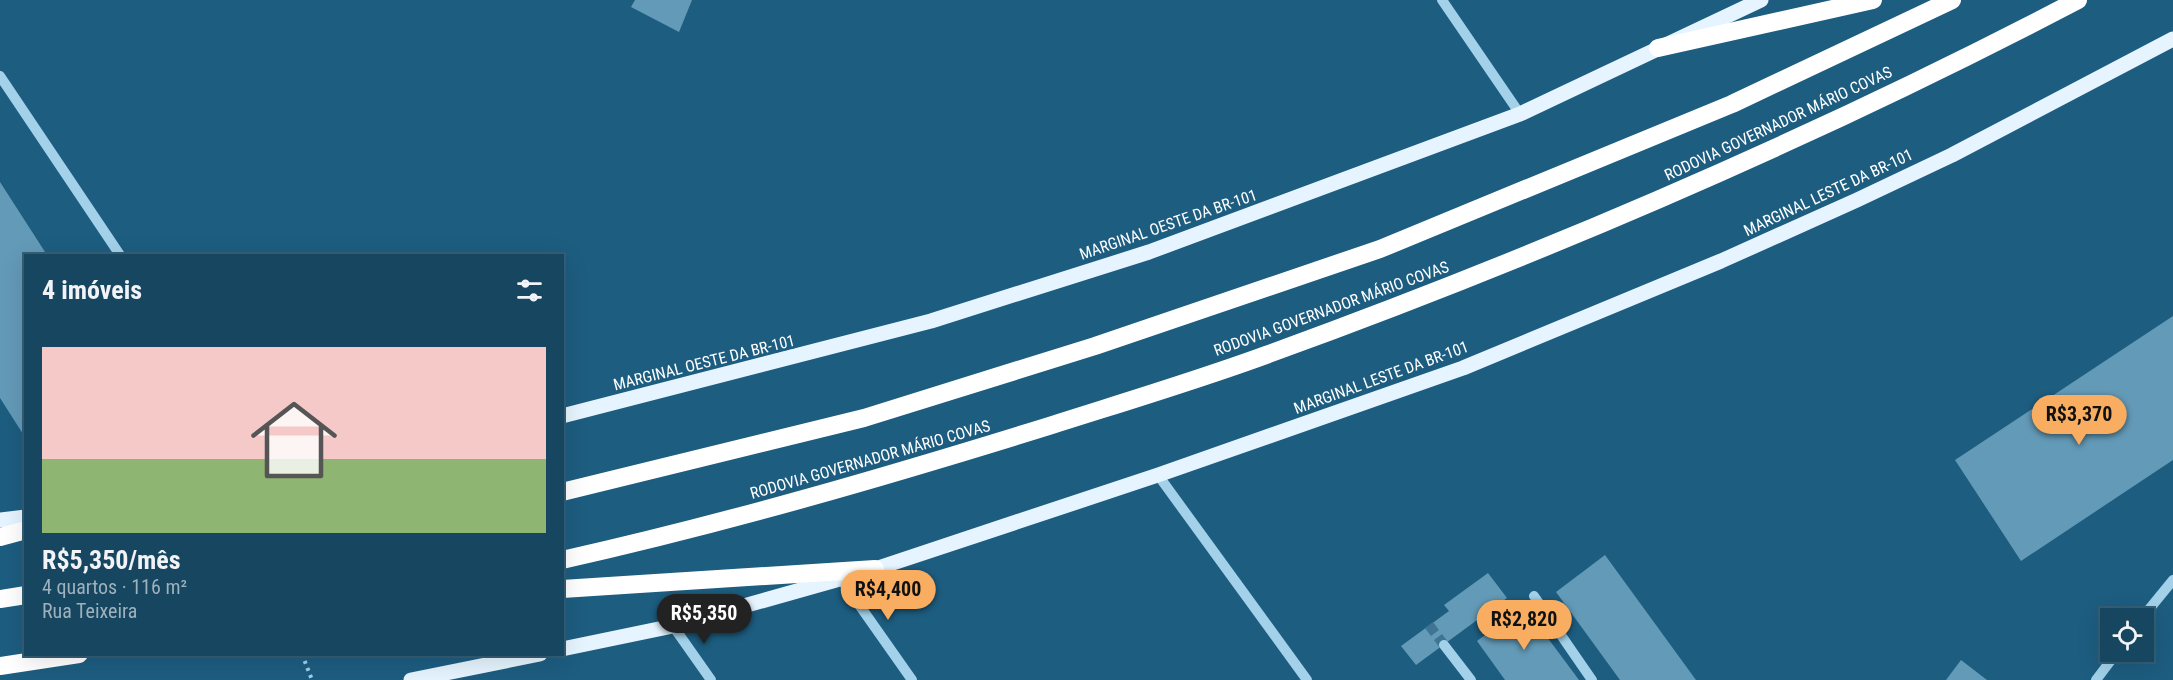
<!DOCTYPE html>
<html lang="pt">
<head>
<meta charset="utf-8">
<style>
  :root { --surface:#164660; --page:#1f4d66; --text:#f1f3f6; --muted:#9eb1bd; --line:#355e75; --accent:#f8ad60 }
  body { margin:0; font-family:"Roboto Condensed",sans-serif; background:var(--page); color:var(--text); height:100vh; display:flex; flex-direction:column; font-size:22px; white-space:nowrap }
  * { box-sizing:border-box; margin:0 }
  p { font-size:20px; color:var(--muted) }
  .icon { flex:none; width:33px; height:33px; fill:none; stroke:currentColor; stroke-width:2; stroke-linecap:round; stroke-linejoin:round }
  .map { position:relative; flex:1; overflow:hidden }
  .panel { position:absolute; left:24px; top:254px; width:540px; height:402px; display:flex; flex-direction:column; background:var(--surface); border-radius:0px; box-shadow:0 6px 24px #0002,0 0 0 2px var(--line) }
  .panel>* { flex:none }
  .tools { position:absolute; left:2100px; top:608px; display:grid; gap:12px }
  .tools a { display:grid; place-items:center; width:54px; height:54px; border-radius:0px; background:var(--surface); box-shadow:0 6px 24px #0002,0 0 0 2px var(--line); font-size:30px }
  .price { position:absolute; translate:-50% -51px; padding:0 14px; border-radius:21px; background:var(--accent); color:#111; font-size:20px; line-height:39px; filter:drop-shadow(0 2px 3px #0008) }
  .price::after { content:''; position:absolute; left:50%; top:36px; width:18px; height:14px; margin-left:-9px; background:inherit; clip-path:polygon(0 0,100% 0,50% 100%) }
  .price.current { background:#222; color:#fff }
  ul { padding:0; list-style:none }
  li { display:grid; align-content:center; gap:12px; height:318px; padding:0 18px }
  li+li { border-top:2px solid var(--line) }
  li span { display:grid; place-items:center; height:186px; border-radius:0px; color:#555 }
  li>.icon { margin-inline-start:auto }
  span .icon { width:108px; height:108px; fill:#fffc; stroke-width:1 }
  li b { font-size:26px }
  h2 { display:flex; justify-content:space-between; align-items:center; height:72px; padding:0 18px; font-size:26px }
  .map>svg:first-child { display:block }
  .building { fill:#639ab7 }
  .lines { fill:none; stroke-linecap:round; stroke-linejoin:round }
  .minor-tunnel { stroke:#3f7593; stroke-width:10; stroke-dasharray:10 5; stroke-linecap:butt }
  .path { stroke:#a2d1e9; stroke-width:4; stroke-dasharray:3 4.5; stroke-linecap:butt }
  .minor { stroke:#a2d1e9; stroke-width:10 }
  .major { stroke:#e5f4fe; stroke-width:15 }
  .highway { stroke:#fff; stroke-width:18 }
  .labels { text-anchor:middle; stroke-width:5; stroke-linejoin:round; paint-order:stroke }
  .street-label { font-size:16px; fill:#fff; stroke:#1d5d80 }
</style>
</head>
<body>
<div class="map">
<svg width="2173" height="680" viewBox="0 0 2173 680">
  <rect width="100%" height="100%" fill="#1d5d80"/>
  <g class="building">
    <path d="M 635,0 L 692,0 L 679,32 L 631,7 Z"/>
    <path d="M 0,182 L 47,255 L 26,255 L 26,433 L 23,434 L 0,398 Z"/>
    <path d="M 2173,316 L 2173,460 L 2021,561 L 1955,460 Z"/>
    <path d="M 1605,555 L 1696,680 L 1620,680 L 1556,592 Z"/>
    <path d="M 1488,573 L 1507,598 L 1416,665 L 1401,646 L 1449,611 L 1444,605 Z"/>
    <path d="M 1524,606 L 1579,680 L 1505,680 L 1477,641 Z"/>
    <path d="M 1961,660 L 1987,680 L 1946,680 Z"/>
  </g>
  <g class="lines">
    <path class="minor-tunnel" d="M 1429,625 L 1444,645"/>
    <path class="path" d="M 302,654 L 312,680"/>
    <g class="minor">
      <path d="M 1442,0 L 1520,114"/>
      <path d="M 0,76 L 120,255"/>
      <path d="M 1158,475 L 1307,680"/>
      <path d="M 841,579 L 912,680"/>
      <path d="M 1534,596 L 1592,680"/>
      <path d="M 2142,618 L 2173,580"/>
      <path d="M 673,626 L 711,680"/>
      <path d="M 1444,645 L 1471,680"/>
      <path d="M 2096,680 L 2118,651"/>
    </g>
    <g class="major">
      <path d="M 562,416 L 931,321 L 1149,252 L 1520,114 L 1761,0"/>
      <path d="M 0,520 L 26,517"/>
      <path d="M 562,649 L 673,626 L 875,569 L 1158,475 L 1463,368 L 1721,261 L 1857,200 L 1952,155 L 2173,39"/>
      <path d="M 411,680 L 540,654"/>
    </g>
    <g class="highway">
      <path d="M 1658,48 L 1873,0"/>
      <path d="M 562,492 L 864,418 L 1095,346 L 1380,249 L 1732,104 L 1952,0"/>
      <path d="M 0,537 L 26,530"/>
      <path d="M 562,560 C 727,523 888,476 1049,426 C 1121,403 1195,381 1266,355 C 1544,254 1816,137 2078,0"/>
      <path d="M 562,589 L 875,569"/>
      <path d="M 0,599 L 26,595"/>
      <path d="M 0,666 L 79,654"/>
    </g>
  </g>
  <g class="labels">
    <g class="street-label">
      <text transform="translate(1778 123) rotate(-25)" y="6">RODOVIA GOVERNADOR MÁRIO COVAS</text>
      <text transform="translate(1828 192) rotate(-25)" y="6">MARGINAL LESTE DA BR-101</text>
      <text transform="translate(1168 224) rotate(-19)" y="6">MARGINAL OESTE DA BR-101</text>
      <text transform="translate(1331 308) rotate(-20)" y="6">RODOVIA GOVERNADOR MÁRIO COVAS</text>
      <text transform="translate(704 362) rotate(-14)" y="6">MARGINAL OESTE DA BR-101</text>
      <text transform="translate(1381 377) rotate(-20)" y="6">MARGINAL LESTE DA BR-101</text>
      <text transform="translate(870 459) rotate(-16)" y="6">RODOVIA GOVERNADOR MÁRIO COVAS</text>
    </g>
  </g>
</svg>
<div class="tools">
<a><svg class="icon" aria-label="locate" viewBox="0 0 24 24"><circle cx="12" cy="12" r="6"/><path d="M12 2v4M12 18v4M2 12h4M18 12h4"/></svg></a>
</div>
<b class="price" style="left:2079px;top:446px">R$3,370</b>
<b class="price" style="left:888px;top:621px">R$4,400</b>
<b class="price current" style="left:704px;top:645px">R$5,350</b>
<b class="price" style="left:1524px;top:651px">R$2,820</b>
<section class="panel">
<h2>4 imóveis<svg class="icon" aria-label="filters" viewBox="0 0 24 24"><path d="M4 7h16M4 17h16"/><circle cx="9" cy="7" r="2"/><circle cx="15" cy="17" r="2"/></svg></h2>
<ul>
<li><span style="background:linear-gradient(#f6c9c9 60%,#8fb573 0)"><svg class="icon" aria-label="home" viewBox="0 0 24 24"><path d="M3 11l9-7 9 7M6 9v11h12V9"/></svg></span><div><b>R$5,350/mês</b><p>4 quartos · 116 m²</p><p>Rua Teixeira</p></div></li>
</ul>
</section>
</div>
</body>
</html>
